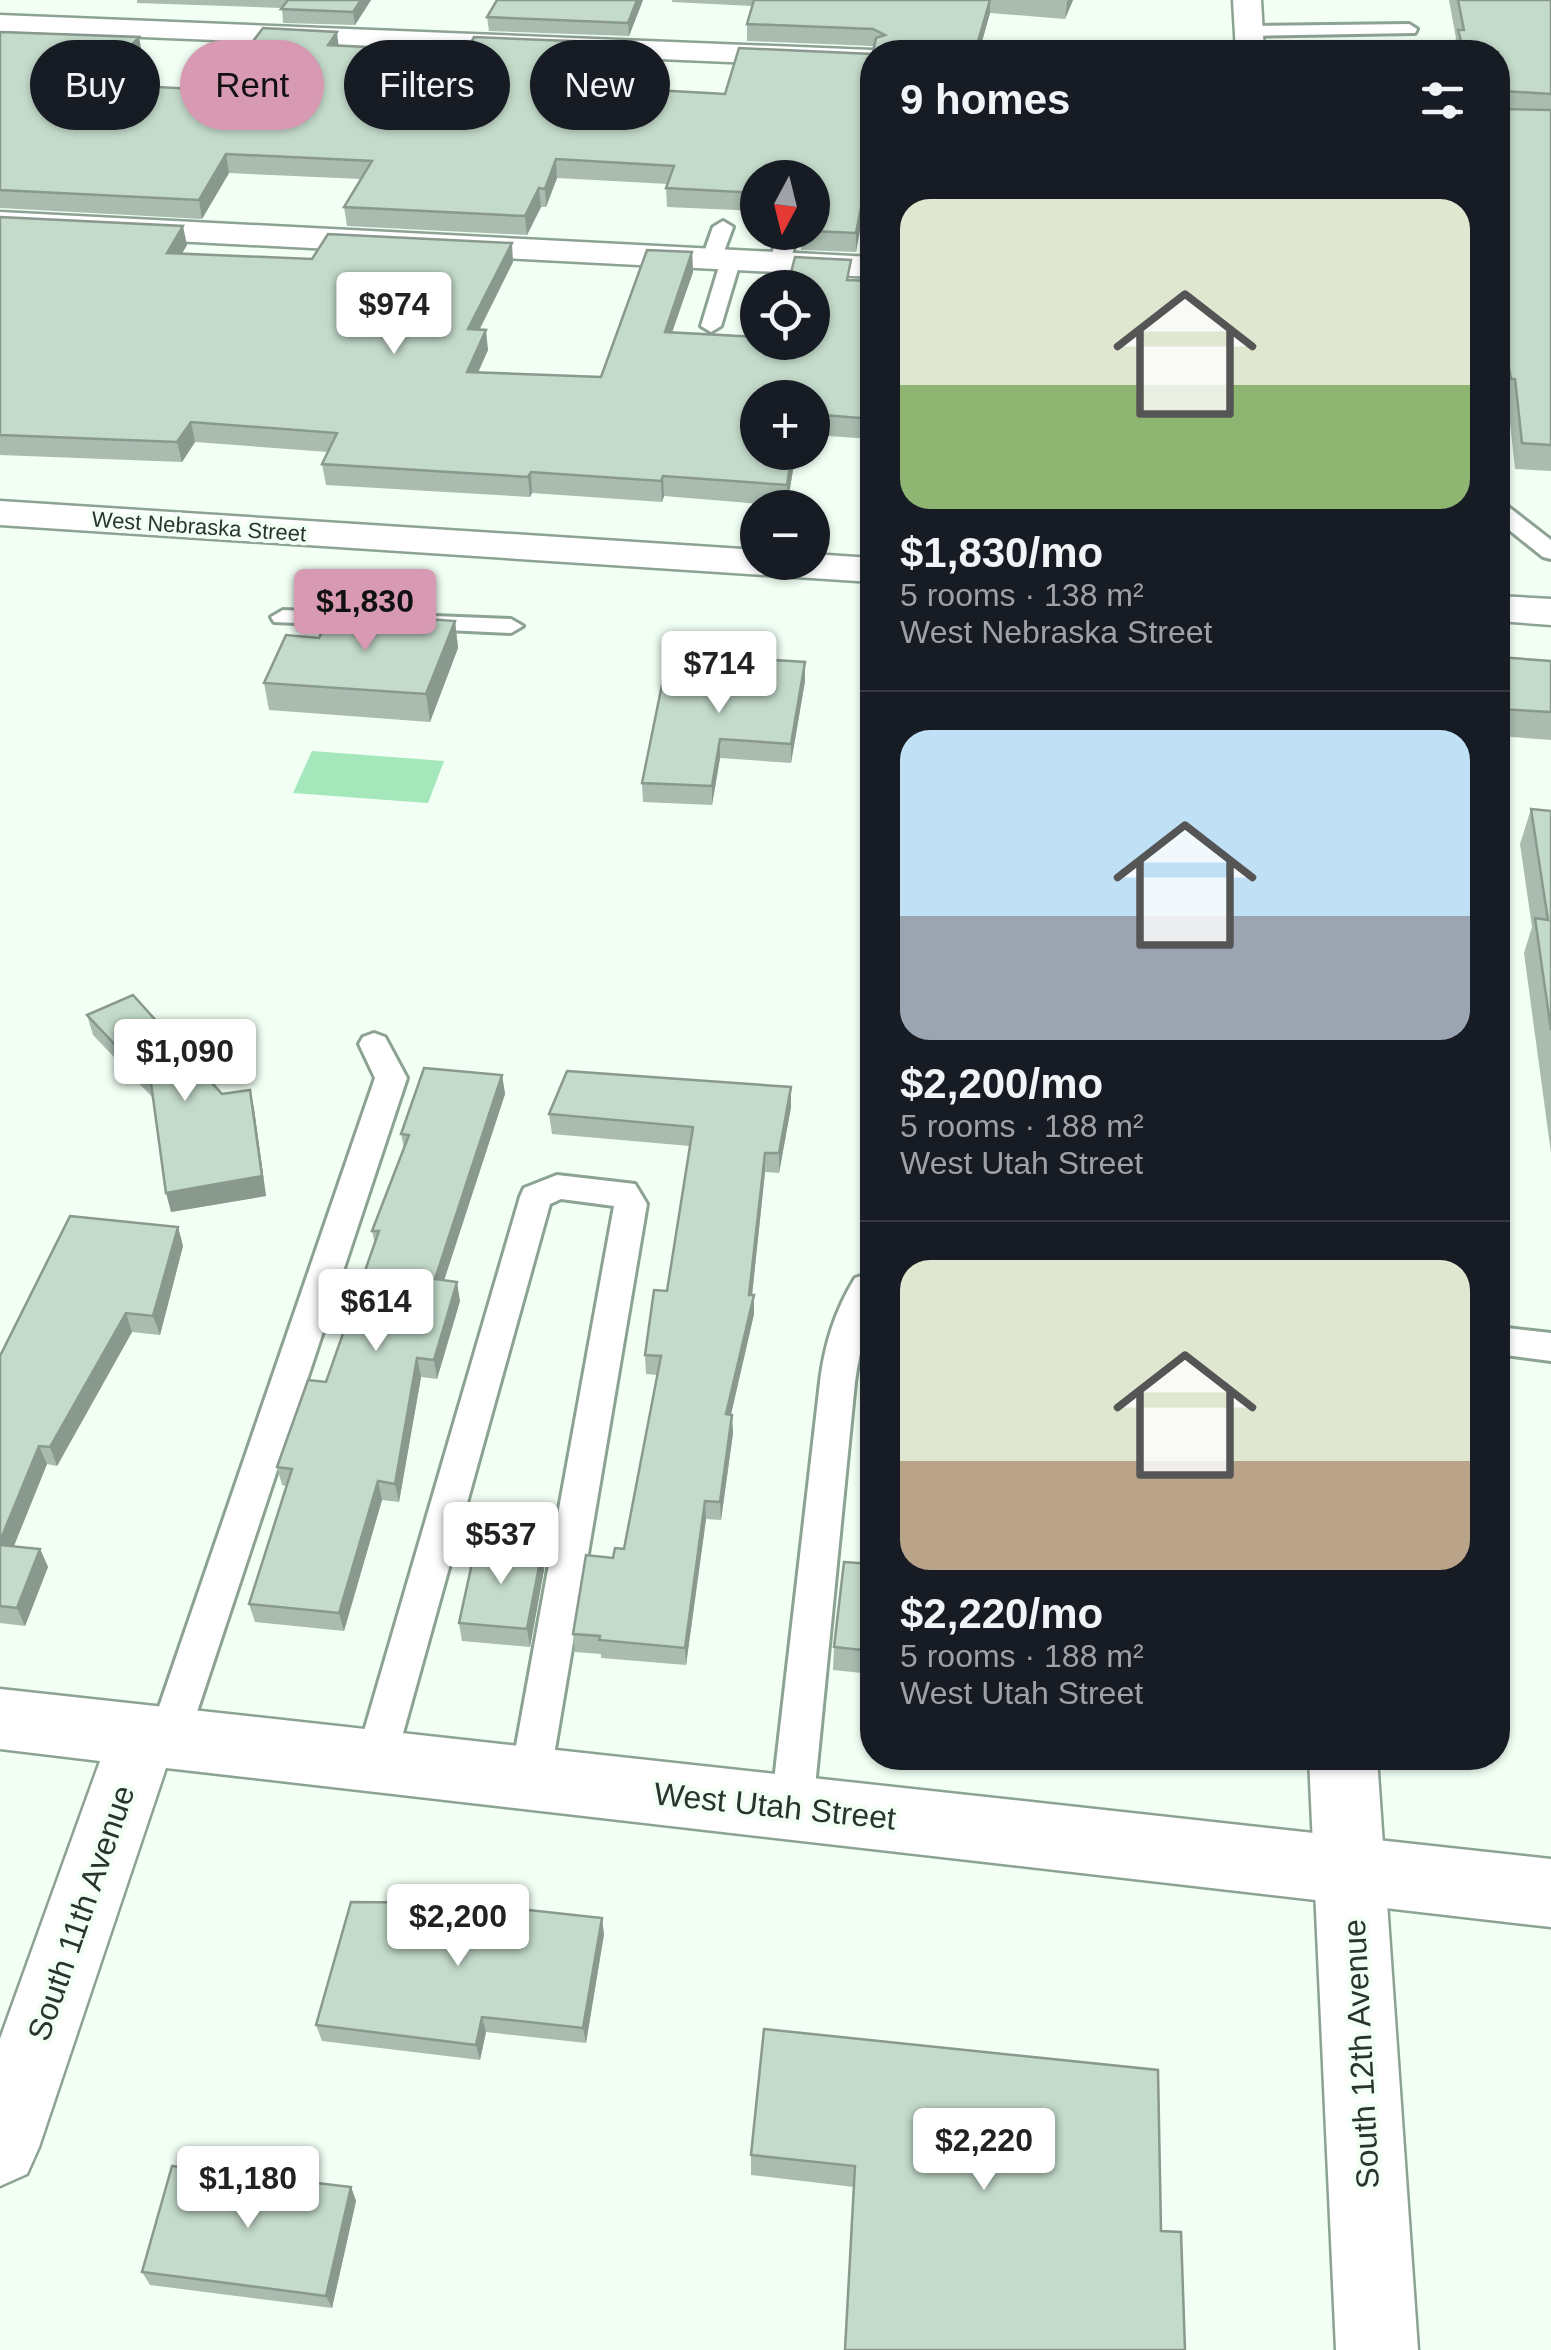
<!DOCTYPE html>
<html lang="en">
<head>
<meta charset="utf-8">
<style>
  :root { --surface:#171b24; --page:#242831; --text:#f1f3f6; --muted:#9ea1a6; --line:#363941; --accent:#d899b2 }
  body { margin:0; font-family:Arial,sans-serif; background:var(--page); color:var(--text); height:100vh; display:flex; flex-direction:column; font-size:38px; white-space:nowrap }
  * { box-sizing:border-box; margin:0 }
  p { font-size:32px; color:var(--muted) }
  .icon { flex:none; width:55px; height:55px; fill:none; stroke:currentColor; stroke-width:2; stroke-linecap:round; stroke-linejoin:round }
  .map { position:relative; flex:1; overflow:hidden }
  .sheet { position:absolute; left:860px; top:40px; width:650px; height:1730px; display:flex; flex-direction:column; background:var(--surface); border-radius:40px; box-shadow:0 2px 8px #0004 }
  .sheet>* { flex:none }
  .guide { position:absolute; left:30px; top:40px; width:680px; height:90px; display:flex; gap:20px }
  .needle { width:65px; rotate:187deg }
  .tools { position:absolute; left:740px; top:160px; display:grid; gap:20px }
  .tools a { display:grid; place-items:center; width:90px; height:90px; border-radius:50%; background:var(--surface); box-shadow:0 2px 8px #0004; font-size:50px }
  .price { position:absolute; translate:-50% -85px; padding:0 22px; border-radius:10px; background:#fff; color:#222; font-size:32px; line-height:65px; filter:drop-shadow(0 2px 5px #0008) }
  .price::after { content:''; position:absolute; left:50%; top:60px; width:30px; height:22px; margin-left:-15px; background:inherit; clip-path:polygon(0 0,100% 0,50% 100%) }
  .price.selected { background:var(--accent); color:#111 }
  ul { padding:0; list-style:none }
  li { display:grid; align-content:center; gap:20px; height:530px; padding:0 40px }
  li+li { border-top:2px solid var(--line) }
  li span { display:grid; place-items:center; height:310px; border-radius:30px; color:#555 }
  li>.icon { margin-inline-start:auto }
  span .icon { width:180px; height:180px; fill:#fffc; stroke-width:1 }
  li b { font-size:42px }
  h2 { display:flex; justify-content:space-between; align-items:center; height:120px; padding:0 40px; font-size:42px }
  .tag { padding:0 35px; border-radius:45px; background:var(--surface); box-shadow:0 2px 8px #0004; font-size:35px; line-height:90px }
  .tag.selected { background:var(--accent); color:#111 }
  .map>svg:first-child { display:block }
  .green { fill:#a4e7ba }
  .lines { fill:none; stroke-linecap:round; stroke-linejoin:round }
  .lane-casing { stroke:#8ca293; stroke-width:6 }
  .street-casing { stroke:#8ca293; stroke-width:5 }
  .secondary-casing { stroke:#8ca293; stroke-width:5 }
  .lane { fill:#fff; fill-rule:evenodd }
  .street { fill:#fff; fill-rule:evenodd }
  .secondary { fill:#fff; fill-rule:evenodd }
  .wall { fill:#a9bcaf }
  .shaded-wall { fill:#89998e }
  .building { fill:#c4dbcb; stroke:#89998e; stroke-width:2.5 }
  .labels { text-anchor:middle; stroke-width:8; stroke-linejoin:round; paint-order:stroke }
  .far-street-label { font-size:22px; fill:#2a332d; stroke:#f1fff4 }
  .near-street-label { font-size:32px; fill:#2a332d; stroke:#f1fff4 }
</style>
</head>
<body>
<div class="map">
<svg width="1551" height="2350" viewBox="0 0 1551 2350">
  <rect width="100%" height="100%" fill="#f1fff4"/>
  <path class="green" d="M 312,751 L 444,761 L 428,803 L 293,793 Z"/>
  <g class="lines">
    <g class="lane-casing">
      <g id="lane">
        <path d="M 1409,24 L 1417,29 L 1415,33 L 1249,36 L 1241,31 L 1249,26 Z"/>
        <path d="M 723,221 L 733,227 L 722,257 L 731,253 L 741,259 L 721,326 L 711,332 L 701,326 L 721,260 L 712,264 L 702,258 L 713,227 Z"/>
        <path d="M 778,232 L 798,232 L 790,262 L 780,268 L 770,262 Z"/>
        <path d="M 1498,503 L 1506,505 L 1551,540 L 1551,559 L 1543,557 L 1498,521 Z"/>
        <path d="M 283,610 L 511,619 L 523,626 L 511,633 L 274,622 L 271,617 Z"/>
        <path d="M 374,1033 L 385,1037 L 407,1078 L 188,1739 L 182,1752 L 168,1757 L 154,1752 L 148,1739 L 375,1078 L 359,1044 L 363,1037 Z"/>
        <path d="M 557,1175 L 635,1184 L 647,1204 L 550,1779 L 544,1792 L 530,1798 L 516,1792 L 510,1779 L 614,1206 L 561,1199 L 550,1204 L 395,1762 L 389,1775 L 375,1781 L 361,1775 L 355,1762 L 520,1197 L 524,1188 Z"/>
        <path d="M 867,1274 L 872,1276 C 872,1312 860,1345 855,1382 L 813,1807 L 807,1820 L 792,1826 L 777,1820 L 771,1807 L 820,1382 C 825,1343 835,1311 855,1278 Z"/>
        <path d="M 1498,1327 L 1551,1333 L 1551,1361 L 1498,1354 Z"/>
      </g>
    </g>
    <g class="street-casing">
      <g id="street">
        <path d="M 0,15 L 872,50 L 881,52 L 872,52 L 872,68 L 0,31 Z"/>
        <path d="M 0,212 L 872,257 L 872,277 L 0,232 Z"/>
        <path d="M 1498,596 L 1551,599 L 1551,625 L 1498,621 Z"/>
        <path d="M 0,1689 L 1551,1859 L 1551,1927 L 166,1768 L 39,2147 L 27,2174 L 0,2186 L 0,2039 L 100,1761 L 0,1749 Z"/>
      </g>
    </g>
    <g class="secondary-casing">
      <g id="secondary">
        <path d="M 1233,0 L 1261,0 L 1264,52 L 1236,52 Z"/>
        <path d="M 0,501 L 758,550 L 758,562 L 812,562 L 812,554 L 872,558 L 872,582 L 0,525 Z"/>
        <path d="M 1309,1758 L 1377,1758 L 1418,2350 L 1336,2350 Z"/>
      </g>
    </g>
    <use href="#lane" class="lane"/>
    <use href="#street" class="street"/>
    <use href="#secondary" class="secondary"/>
  </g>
  <g class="wall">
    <path d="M 137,0 L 371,0 L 355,25 L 283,23 L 282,8 L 137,3 Z"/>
    <path d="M 497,0 L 643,0 L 629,36 L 489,31 L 487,17 Z"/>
    <path d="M 672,0 L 1073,0 L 1065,19 L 990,13 L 979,52 L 873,52 L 874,47 L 872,46 L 747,41 L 747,24 L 752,6 L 672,2 Z"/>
    <path d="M 1449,0 L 1551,0 L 1551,471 L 1515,469 L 1508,404 L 1504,404 L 1498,370 L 1498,52 L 1453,52 L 1456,38 Z"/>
    <path d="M 0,32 L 139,37 L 142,55 L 115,85 L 216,90 L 339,45 L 466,52 L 619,43 L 620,61 L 610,87 L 725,94 L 872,54 L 856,252 L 801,250 L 802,232 L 812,232 L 812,178 L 758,178 L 758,211 L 667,207 L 666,188 L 668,184 L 557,178 L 546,207 L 541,207 L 527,235 L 347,226 L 344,207 L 361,179 L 229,173 L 202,219 L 0,208 Z"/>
    <path d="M 0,217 L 187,245 L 182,253 L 312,259 L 513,262 L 480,329 L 488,350 L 478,373 L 601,377 L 692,252 L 693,272 L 672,333 L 812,342 L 851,280 L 872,281 L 872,439 L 812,435 L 812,398 L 758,398 L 796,452 L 787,506 L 664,496 L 662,502 L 532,493 L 530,497 L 326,485 L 322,464 L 328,452 L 195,442 L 182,462 L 0,455 Z"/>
    <path d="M 455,621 L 458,648 L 430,722 L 269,710 L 264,683 L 319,638 Z"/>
    <path d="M 1498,657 L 1551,661 L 1551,740 L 1498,736 Z"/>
    <path d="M 805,662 L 805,681 L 791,763 L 720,758 L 712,805 L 643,802 L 642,783 L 738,669 Z"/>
    <path d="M 1531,809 L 1551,811 L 1551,1153 L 1524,953 L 1532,927 L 1520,844 Z"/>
    <path d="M 87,1015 L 222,1094 L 250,1090 L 254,1109 L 266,1196 L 171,1212 L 153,1098 L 93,1035 Z"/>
    <path d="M 502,1075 L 505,1094 L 444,1280 L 460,1301 L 437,1379 L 421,1377 L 399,1502 L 382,1500 L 344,1631 L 255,1622 L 249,1604 L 286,1486 L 282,1485 L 277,1467 L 326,1382 L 375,1244 L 372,1231 L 404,1148 L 401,1134 Z"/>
    <path d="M 791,1107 L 779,1173 L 765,1172 L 752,1295 L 754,1314 L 731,1414 L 733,1433 L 721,1520 L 706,1519 L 686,1665 L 601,1658 L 601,1654 L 575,1652 L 573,1634 L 613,1558 L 624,1549 L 657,1375 L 646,1374 L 645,1355 L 667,1291 L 690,1146 L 552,1134 L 549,1114 Z"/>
    <path d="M 178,1227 L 183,1246 L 160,1335 L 132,1332 L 57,1466 L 47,1464 L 14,1546 L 40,1549 L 48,1567 L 25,1626 L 0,1623 L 0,1356 Z"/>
    <path d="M 872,1564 L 872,1674 L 833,1670 L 834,1647 Z"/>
    <path d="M 544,1570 L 530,1647 L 462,1641 L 459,1623 Z"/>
    <path d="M 604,1934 L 586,2043 L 486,2032 L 480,2060 L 322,2041 L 316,2025 Z"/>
    <path d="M 764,2029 L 1161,2231 L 1185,2350 L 854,2187 L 751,2175 L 751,2155 Z"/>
    <path d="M 351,2187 L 356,2201 L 332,2308 L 150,2285 L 142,2272 Z"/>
  </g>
  <g class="shaded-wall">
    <path d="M 361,0 L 371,0 L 355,25 L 353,12 Z"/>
    <path d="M 637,0 L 643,0 L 629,36 L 628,23 Z"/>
    <path d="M 990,0 L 990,13 L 979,52 L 975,52 Z"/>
    <path d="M 1068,0 L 1073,0 L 1065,19 L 1067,2 Z"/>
    <path d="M 337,32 L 339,49 L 328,45 Z"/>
    <path d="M 139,37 L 142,55 L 99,102 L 95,84 Z"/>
    <path d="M 619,43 L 620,61 L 603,105 L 602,87 Z"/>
    <path d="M 872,152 L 872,168 L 856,252 L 856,233 Z"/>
    <path d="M 226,154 L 229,173 L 202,219 L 199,200 Z"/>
    <path d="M 556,159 L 557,178 L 546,207 L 545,189 Z"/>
    <path d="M 539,188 L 541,207 L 527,235 L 525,216 Z"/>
    <path d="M 183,226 L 187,245 L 171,272 L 167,253 Z"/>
    <path d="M 512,243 L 513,262 L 470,348 L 468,329 Z"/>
    <path d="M 692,252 L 693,272 L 665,352 L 665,332 Z"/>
    <path d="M 486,330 L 488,350 L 469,392 L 467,372 Z"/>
    <path d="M 191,422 L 195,442 L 182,462 L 177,442 Z"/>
    <path d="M 792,452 L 796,452 L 787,506 L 787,485 Z"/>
    <path d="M 531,472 L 532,493 L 530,497 L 528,477 Z"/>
    <path d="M 663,476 L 664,496 L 662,502 L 661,481 Z"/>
    <path d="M 455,621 L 458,648 L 430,722 L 426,694 Z"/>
    <path d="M 805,662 L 805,681 L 791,763 L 791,744 Z"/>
    <path d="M 720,739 L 720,758 L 712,805 L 712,786 Z"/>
    <path d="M 502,1075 L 505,1094 L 438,1299 L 435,1279 Z"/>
    <path d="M 791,1087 L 791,1107 L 779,1173 L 779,1153 Z"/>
    <path d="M 250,1090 L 254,1109 L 266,1196 L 171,1212 L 166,1193 Z"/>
    <path d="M 765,1153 L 765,1172 L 750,1314 L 749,1295 Z"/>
    <path d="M 178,1227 L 183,1246 L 160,1335 L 153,1316 Z"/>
    <path d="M 457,1282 L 460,1301 L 437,1379 L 434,1360 Z"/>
    <path d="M 754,1295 L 754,1314 L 727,1432 L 726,1414 Z"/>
    <path d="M 126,1313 L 132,1332 L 57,1466 L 50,1447 Z"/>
    <path d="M 417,1358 L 421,1377 L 399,1502 L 395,1484 Z"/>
    <path d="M 732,1415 L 733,1433 L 721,1520 L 720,1502 Z"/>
    <path d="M 39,1446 L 47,1464 L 7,1563 L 0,1548 L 0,1541 Z"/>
    <path d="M 378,1481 L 382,1500 L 344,1631 L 339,1613 Z"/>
    <path d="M 705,1501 L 706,1519 L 686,1665 L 685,1648 Z"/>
    <path d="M 40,1549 L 48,1567 L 25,1626 L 17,1608 Z"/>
    <path d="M 542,1551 L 544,1570 L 530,1647 L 527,1629 Z"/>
    <path d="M 602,1918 L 604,1934 L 586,2043 L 583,2028 Z"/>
    <path d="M 482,2017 L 486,2032 L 480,2060 L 476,2045 Z"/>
    <path d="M 351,2187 L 356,2201 L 332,2308 L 326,2296 Z"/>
  </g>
  <g class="building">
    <path d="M 288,0 L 361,0 L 353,12 L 281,9 Z"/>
    <path d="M 497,0 L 637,0 L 628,23 L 487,17 Z"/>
    <path d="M 754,0 L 990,0 L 975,52 L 873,52 L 876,38 L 885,35 L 873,29 L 747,24 Z"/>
    <path d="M 1458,0 L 1551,0 L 1551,94 L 1504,91 L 1500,95 L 1503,109 L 1551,110 L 1551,445 L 1522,443 L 1515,379 L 1511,379 L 1498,314 L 1498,52 L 1464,52 L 1458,30 L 1464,30 Z"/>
    <path d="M 263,28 L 337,32 L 328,45 L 466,52 L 474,37 L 619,43 L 602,87 L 725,94 L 739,48 L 872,54 L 872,152 L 856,233 L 812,231 L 812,178 L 758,178 L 758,193 L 666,188 L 674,166 L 556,159 L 545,189 L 539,188 L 525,216 L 344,207 L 372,161 L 226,154 L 199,200 L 0,190 L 0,32 L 139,37 L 95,84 L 216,90 Z"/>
    <path d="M 0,217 L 183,226 L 167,253 L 312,259 L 328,234 L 512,243 L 468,329 L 486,330 L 467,372 L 601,377 L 647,250 L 692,252 L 665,332 L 758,337 L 758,342 L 812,342 L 812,288 L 787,288 L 795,257 L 851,260 L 847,280 L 872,281 L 872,419 L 812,414 L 812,398 L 758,398 L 758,452 L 792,452 L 787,485 L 663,476 L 661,481 L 531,472 L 528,477 L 322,464 L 337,433 L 191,422 L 177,442 L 0,435 Z"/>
    <path d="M 331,612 L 455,621 L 426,694 L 264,683 L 286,635 L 319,638 Z"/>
    <path d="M 1498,657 L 1551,661 L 1551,712 L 1498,709 Z"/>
    <path d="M 740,658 L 805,662 L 791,744 L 720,739 L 712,786 L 642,783 L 666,665 L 738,669 Z"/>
    <path d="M 1531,809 L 1551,811 L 1551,1030 L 1535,918 L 1548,920 Z"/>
    <path d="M 133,995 L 222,1094 L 250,1090 L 262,1176 L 166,1193 L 151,1083 L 87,1015 Z"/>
    <path d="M 424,1068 L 502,1075 L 435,1279 L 457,1282 L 434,1360 L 417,1358 L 395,1484 L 378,1481 L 339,1613 L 249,1604 L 292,1469 L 277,1467 L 308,1380 L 326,1382 L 379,1231 L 372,1231 L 409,1135 L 401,1134 Z"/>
    <path d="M 567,1071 L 791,1087 L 779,1153 L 765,1153 L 749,1295 L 754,1295 L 726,1414 L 732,1415 L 720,1502 L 705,1501 L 685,1648 L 599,1640 L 600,1636 L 573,1634 L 586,1555 L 613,1558 L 615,1548 L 624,1549 L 661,1356 L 645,1355 L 654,1290 L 667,1291 L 693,1127 L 549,1114 Z"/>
    <path d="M 70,1216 L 178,1227 L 153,1316 L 126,1313 L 50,1447 L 39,1446 L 0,1541 L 0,1356 Z"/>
    <path d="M 0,1545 L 40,1549 L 17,1608 L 0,1606 Z"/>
    <path d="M 476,1545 L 542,1551 L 527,1629 L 459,1623 Z"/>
    <path d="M 844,1562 L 872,1564 L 872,1651 L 834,1647 Z"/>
    <path d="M 351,1902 L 463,1903 L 602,1918 L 583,2028 L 482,2017 L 476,2045 L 316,2025 Z"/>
    <path d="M 764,2029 L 1158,2070 L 1161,2231 L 1181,2232 L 1185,2350 L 845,2350 L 855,2166 L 751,2155 Z"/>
    <path d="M 172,2166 L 351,2187 L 326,2296 L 142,2272 Z"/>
  </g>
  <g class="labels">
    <g class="far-street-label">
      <text transform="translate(199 526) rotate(4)" y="8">West Nebraska Street</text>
    </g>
    <g class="near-street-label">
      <text transform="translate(775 1806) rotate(6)" y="11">West Utah Street</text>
      <text transform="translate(81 1913) rotate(-71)" y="11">South 11th Avenue</text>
      <text transform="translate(1361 2054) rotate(-93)" y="11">South 12th Avenue</text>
    </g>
  </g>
</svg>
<div class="tools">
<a><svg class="needle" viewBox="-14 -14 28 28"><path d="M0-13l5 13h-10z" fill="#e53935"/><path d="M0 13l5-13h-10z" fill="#9ea1a6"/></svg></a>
<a><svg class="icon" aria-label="locate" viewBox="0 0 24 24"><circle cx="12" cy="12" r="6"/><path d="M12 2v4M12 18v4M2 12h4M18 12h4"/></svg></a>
<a>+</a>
<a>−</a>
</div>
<b class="price" style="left:394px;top:357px">$974</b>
<b class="price selected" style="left:365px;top:654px">$1,830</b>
<b class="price" style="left:719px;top:716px">$714</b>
<b class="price" style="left:185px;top:1104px">$1,090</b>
<b class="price" style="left:376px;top:1354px">$614</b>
<b class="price" style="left:501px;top:1587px">$537</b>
<b class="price" style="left:458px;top:1969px">$2,200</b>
<b class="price" style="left:984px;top:2193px">$2,220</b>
<b class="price" style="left:248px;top:2231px">$1,180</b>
<div class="guide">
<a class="tag">Buy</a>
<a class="tag selected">Rent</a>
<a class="tag">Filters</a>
<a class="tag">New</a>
</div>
<section class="sheet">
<h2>9 homes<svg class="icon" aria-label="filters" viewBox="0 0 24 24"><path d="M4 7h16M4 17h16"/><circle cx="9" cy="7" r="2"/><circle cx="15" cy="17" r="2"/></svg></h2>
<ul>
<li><span style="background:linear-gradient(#dfe7d0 60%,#8fb573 0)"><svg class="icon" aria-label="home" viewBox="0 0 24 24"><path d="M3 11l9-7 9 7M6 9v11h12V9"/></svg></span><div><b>$1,830/mo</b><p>5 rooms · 138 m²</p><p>West Nebraska Street</p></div></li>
<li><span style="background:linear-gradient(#bfe0f5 60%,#9aa5b1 0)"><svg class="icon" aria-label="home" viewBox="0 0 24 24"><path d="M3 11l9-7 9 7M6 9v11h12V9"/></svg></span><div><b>$2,200/mo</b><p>5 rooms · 188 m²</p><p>West Utah Street</p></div></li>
<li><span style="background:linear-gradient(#dfe7d0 65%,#b9a48a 0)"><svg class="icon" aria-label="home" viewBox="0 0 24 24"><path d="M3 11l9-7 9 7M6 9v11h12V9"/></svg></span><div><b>$2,220/mo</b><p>5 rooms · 188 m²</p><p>West Utah Street</p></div></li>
</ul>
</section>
</div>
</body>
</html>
